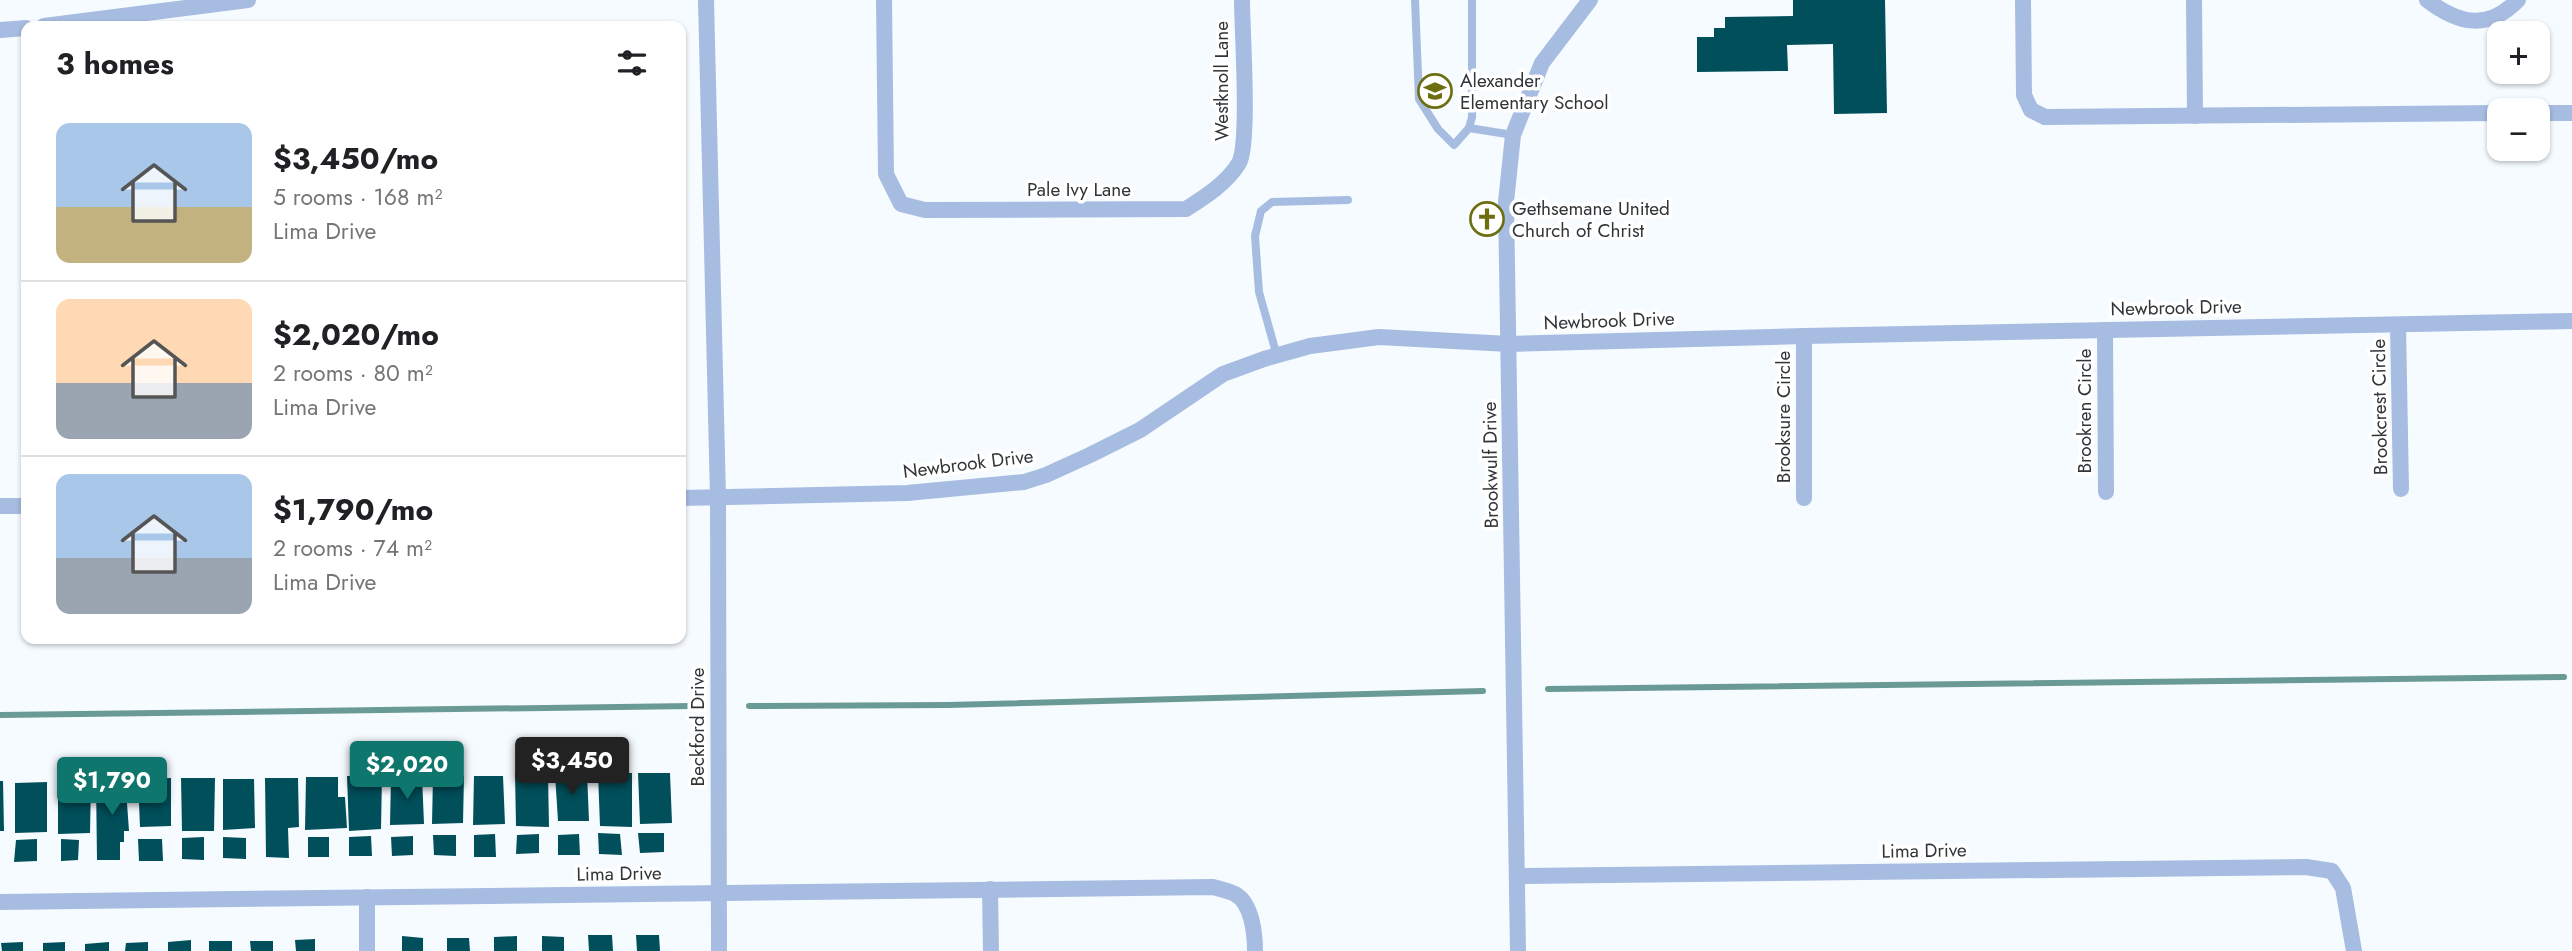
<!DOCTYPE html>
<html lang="en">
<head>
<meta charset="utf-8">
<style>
  :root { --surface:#fff; --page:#f6f6f6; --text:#202124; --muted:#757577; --line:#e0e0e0; --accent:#0f766e }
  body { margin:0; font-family:Jost,sans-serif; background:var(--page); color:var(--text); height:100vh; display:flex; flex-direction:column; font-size:26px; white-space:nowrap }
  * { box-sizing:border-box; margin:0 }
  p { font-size:23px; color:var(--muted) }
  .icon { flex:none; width:38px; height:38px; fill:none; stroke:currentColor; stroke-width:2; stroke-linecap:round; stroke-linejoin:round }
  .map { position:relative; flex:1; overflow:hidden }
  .side { position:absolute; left:21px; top:21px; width:665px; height:623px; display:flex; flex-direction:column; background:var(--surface); border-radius:14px; box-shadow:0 2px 5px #0004 }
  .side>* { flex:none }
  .buttons { position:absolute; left:2487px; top:21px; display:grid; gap:14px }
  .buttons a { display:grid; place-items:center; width:63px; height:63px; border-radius:14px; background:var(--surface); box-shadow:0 2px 5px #0004; font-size:35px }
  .price { position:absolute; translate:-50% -60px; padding:0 16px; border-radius:7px; background:var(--accent); color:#fff; font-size:23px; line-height:46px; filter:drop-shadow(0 2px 4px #0008) }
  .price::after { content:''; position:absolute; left:50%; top:42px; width:21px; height:16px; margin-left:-10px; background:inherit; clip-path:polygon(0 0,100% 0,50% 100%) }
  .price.current { background:#222; color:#fff }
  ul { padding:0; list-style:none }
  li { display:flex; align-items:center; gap:21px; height:175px; padding:0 35px }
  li+li { border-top:2px solid var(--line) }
  li span { display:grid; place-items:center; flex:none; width:196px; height:140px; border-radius:14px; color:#555 }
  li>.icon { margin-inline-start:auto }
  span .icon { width:84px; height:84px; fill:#fffc; stroke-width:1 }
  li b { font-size:30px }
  h2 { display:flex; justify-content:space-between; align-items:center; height:84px; padding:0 35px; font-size:30px }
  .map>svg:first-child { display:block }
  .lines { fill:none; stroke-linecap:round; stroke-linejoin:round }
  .stream { stroke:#6a9a95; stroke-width:6 }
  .building { fill:#004f5b }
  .lane { stroke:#a7bce1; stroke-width:8 }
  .street { stroke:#a7bce1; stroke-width:16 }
  .labels { text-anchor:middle; stroke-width:7; stroke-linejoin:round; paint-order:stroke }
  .poi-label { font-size:19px; fill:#313537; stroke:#fff; text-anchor:start }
  .street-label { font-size:19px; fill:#313537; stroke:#fff }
</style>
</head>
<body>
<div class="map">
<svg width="2572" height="951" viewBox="0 0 2572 951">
  <rect width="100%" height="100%" fill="#f6fbff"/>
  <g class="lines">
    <g class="stream">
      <path d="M 1548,689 L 2564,677"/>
      <path d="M 749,706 L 948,705 L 1483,691"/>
      <path d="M 0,715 L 692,706"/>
    </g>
  </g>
  <g class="building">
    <path d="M 1793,0 L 1885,0 L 1887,113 L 1834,114 L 1833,44 L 1787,45 L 1788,71 L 1697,72 L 1697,37 L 1714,37 L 1714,28 L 1725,28 L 1725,17 L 1793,16 Z"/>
    <path d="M 587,773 L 589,821 L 558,821 L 555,774 Z"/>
    <path d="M 598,773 L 632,773 L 632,827 L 600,826 Z"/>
    <path d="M 638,773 L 670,773 L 672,823 L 640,824 Z"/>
    <path d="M 515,774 L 548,774 L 549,827 L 516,826 Z"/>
    <path d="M 347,776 L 382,776 L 381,829 L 349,831 Z"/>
    <path d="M 422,776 L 424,824 L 390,825 L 391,777 Z"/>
    <path d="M 433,776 L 464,776 L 463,823 L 432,824 Z"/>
    <path d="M 474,776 L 503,776 L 505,824 L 473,825 Z"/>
    <path d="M 306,777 L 338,777 L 338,797 L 345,797 L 347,828 L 305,830 Z"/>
    <path d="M 171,778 L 171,826 L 140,827 L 138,779 Z"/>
    <path d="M 181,778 L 215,778 L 214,831 L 182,831 Z"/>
    <path d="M 265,778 L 298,778 L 299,827 L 288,828 L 289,858 L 266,857 Z"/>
    <path d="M 223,779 L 254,779 L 255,828 L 223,830 Z"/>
    <path d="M 58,780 L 91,781 L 90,833 L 58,834 Z"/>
    <path d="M 0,781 L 3,781 L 4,831 L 0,831 Z"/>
    <path d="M 96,781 L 132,781 L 131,801 L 127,803 L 129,831 L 124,831 L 124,842 L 120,842 L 120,860 L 97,860 Z"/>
    <path d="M 47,782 L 47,832 L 15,833 L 15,783 Z"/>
    <path d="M 598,833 L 620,834 L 622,855 L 599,854 Z"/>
    <path d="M 638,833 L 664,833 L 664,852 L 640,853 Z"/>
    <path d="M 495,834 L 496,857 L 474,857 L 474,835 Z"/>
    <path d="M 539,834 L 539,853 L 516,854 L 517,835 Z"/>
    <path d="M 579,834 L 580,855 L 558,855 L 558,835 Z"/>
    <path d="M 433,835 L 456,835 L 456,856 L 434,855 Z"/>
    <path d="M 371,836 L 372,856 L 349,856 L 349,837 Z"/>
    <path d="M 413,836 L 413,855 L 392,856 L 391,837 Z"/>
    <path d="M 204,837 L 204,860 L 182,859 L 182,838 Z"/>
    <path d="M 223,837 L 246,838 L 246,859 L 223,858 Z"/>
    <rect x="308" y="837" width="21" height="20"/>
    <path d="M 37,839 L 37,861 L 14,862 L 16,840 Z"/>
    <path d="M 61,839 L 79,840 L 78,860 L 61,861 Z"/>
    <path d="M 138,839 L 162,839 L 163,861 L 139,861 Z"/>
    <path d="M 588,935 L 612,935 L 613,951 L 589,951 Z"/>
    <path d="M 636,935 L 659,935 L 660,951 L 637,951 Z"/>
    <path d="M 402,936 L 423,938 L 423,951 L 402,951 Z"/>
    <path d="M 517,936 L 517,951 L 494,951 L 494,937 Z"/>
    <path d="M 542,936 L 564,937 L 564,951 L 542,951 Z"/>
    <path d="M 447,938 L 469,938 L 470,951 L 447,951 Z"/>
    <path d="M 315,939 L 315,951 L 296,951 L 295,940 Z"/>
    <path d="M 191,940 L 191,951 L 168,951 L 168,942 Z"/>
    <rect x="209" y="941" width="23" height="10"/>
    <path d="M 250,941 L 273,941 L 273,951 L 251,951 Z"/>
    <path d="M 23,942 L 23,951 L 2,951 L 1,943 Z"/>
    <path d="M 65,942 L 65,951 L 43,951 L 43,943 Z"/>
    <path d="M 109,942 L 109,951 L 85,951 L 85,944 Z"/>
    <path d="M 148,942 L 148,951 L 125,951 L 126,943 Z"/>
  </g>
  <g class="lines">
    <g class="lane">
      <path d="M 1415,0 L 1419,99 L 1438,129 L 1454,145 L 1469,128 L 1472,117 L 1472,0"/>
      <path d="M 1469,128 L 1513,135"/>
      <path d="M 1277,356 L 1259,292 L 1255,236 L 1261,211 L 1272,202 L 1348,200"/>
    </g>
    <g class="street">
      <path d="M 706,0 L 718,497 L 719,951"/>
      <path d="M 884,0 L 886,174 L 901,204 L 925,210 L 1186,209 C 1205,197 1227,183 1239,163 C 1250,143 1242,29 1242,0"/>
      <path d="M 2023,0 L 2024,95 L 2031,110 L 2045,117 L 2499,113"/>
      <path d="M 2194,0 L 2195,116"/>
      <path d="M 2427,0 C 2458,24 2488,31 2518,0"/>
      <path d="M 44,26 L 248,0"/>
      <path d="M 0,30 L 26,28"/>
      <path d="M 2538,113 L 2572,113"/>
      <path d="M 2398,325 L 2401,489"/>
      <path d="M 2105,330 L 2106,492"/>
      <path d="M 1804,336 L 1804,498"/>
      <path d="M 681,498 L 907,493 L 1024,482 L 1046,475 L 1090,455 L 1140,430 L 1223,374 L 1264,359 L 1310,346 L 1379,337 L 1509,344 L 1804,336 L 2572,321"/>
      <path d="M 0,506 L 26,506"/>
      <path d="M 1517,876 L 2306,867 L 2332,871 L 2343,888 L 2354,951"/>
      <path d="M 990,889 L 991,951"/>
      <path d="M 367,897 L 367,951"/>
      <path d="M 0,902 L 1213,887 C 1220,889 1228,891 1235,894 C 1252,903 1255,934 1255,951"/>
      <path d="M 1518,951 L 1506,202 L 1513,135 L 1542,63 L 1590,0"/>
    </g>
  </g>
  <defs>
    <g id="school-ring" transform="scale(1.75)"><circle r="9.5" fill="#fff" stroke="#6d6e10" stroke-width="1.5"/><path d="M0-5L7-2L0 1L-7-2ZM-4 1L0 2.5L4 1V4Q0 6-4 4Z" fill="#6d6e10"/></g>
    <g id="church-ring" transform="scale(1.75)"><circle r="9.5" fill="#fff" stroke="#6d6e10" stroke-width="1.5"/><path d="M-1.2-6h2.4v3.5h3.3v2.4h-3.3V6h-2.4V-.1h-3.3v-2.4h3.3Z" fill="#6d6e10"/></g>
  </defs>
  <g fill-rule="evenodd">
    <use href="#school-ring" x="1435" y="91"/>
    <use href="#church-ring" x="1487" y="219"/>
  </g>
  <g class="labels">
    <g class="poi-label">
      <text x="1460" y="87">Alexander<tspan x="1460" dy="22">Elementary School</tspan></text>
      <text x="1512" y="215">Gethsemane United<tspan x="1512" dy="22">Church of Christ</tspan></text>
    </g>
    <g class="street-label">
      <text transform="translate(1221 81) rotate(-90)" y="7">Westknoll Lane</text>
      <text x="1079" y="196">Pale Ivy Lane</text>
      <text transform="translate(2176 307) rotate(-1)" y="7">Newbrook Drive</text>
      <text transform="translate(1609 320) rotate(-2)" y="7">Newbrook Drive</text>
      <text transform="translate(2379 407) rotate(-91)" y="7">Brookcrest Circle</text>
      <text transform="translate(2084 411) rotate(-90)" y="7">Brookren Circle</text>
      <text transform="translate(1783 417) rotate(-90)" y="7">Brooksure Circle</text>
      <text transform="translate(968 463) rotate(-7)" y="7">Newbrook Drive</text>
      <text transform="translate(1490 465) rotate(-91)" y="7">Brookwulf Drive</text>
      <text transform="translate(697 727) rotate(-90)" y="7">Beckford Drive</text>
      <text transform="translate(1924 850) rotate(-1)" y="7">Lima Drive</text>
      <text transform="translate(619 873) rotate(-1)" y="7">Lima Drive</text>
    </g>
  </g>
</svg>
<div class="buttons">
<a>+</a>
<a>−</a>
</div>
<b class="price current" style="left:572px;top:797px">$3,450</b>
<b class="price" style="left:407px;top:801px">$2,020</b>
<b class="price" style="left:112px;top:817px">$1,790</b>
<section class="side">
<h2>3 homes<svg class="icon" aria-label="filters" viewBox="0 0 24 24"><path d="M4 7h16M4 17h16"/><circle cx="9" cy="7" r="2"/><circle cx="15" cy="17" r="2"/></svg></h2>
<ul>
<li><span style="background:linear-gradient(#a9c7e8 60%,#c2b280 0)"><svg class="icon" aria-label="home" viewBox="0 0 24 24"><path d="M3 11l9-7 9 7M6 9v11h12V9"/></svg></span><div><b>$3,450/mo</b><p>5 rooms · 168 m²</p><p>Lima Drive</p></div></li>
<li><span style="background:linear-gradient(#ffd9b3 60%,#9aa5b1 0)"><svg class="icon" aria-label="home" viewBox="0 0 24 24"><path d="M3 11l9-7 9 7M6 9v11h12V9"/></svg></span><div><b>$2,020/mo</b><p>2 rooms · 80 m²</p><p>Lima Drive</p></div></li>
<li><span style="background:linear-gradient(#a9c7e8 60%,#9aa5b1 0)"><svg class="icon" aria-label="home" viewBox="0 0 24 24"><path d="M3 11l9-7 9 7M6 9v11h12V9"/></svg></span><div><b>$1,790/mo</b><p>2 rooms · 74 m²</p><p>Lima Drive</p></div></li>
</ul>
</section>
</div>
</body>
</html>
